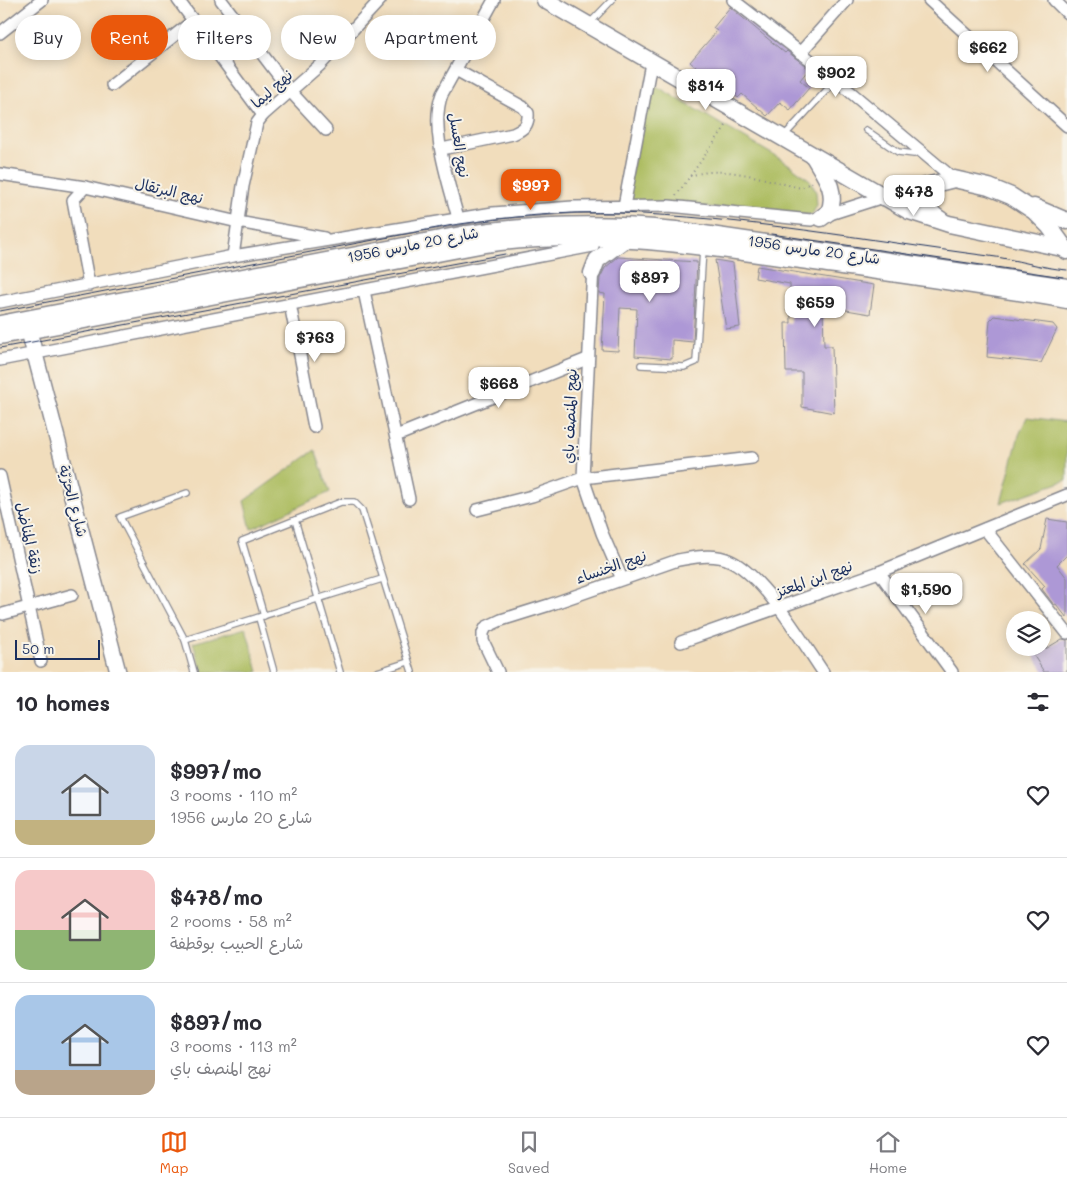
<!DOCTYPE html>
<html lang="en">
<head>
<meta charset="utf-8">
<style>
  :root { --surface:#fff; --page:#f7f7f7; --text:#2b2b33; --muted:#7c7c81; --line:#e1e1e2; --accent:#ea580c }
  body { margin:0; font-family:Mali,"Playpen Sans Arabic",sans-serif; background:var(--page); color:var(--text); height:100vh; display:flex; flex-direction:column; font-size:19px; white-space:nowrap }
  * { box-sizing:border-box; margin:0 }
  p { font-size:16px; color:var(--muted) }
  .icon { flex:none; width:28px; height:28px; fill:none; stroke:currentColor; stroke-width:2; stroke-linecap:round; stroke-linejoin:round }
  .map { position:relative; height:672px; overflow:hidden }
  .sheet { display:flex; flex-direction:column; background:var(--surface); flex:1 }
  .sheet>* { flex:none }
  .top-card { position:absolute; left:15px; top:15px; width:500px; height:45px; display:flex; gap:10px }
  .fabs { position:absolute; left:1006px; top:611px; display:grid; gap:10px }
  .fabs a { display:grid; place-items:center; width:45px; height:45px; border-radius:50%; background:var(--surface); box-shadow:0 2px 12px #0003; font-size:25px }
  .scale { position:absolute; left:15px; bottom:12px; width:85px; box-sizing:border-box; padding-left:5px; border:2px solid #1b2f5e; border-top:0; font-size:14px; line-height:18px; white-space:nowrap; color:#1b2f5e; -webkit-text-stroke:4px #f7f3e8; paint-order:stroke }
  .price { position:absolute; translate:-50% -42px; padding:0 11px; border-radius:10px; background:#fff; color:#222; font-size:16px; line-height:32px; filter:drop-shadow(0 1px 2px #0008) }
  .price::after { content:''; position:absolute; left:50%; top:30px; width:15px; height:11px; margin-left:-8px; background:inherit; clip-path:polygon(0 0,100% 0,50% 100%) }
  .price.active { background:var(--accent); color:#fff }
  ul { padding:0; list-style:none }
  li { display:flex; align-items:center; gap:15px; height:125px; padding:0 15px }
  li+li { border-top:1px solid var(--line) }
  li span { display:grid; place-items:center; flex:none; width:140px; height:100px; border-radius:15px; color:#555 }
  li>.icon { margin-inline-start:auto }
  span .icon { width:60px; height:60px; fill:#fffc; stroke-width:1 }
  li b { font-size:21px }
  h2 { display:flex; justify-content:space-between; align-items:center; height:60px; padding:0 15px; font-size:21px }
  .tag { padding:0 18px; border-radius:22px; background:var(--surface); box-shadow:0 2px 12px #0003; font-size:18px; line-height:45px }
  .tag.active { background:var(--accent); color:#fff }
  .menu { display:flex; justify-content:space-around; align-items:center; height:70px; border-top:1px solid var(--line); background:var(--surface); font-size:14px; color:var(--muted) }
  .menu a { display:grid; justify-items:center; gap:2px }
  .menu .active { color:var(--accent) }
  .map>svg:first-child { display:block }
  .green { fill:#acbc5f; stroke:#64765e }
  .building { fill:#ad98d6 }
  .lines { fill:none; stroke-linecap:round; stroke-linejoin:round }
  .service-casing { stroke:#86868d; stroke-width:8 }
  .minor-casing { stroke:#86868d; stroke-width:14 }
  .tertiary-casing { stroke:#86868d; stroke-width:18 }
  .secondary-casing { stroke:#86868d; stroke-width:19 }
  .path { stroke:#86868d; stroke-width:2; stroke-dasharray:1 4; stroke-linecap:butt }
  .service { stroke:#fff; stroke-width:5.5 }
  .minor { stroke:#fff; stroke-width:11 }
  .tertiary { stroke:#fff; stroke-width:15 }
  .secondary { stroke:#fff; stroke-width:16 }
  .tram { stroke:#1b2f5e; stroke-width:1 }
  .labels { text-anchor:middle; stroke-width:4; stroke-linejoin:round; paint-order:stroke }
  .street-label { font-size:15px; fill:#1b2f5e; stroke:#f7f3e8 }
</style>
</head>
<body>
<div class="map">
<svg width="1067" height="672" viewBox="0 0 1067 672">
  <rect width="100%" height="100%" fill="#f7f3e8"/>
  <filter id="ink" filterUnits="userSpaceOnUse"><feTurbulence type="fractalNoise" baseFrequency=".02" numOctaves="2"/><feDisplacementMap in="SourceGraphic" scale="10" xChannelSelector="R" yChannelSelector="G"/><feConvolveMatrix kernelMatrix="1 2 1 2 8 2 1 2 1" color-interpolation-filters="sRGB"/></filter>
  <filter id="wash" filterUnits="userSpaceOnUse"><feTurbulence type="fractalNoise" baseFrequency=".0096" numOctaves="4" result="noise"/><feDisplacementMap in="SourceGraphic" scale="20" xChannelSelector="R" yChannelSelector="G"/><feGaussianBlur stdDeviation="1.12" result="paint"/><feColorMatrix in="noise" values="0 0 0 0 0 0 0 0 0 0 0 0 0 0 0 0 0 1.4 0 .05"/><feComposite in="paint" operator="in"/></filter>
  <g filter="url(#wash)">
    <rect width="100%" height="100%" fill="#f1ddbc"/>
    <g class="green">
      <path d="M 651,83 L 787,163 L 810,180 L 816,192 L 817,205 L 812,215 L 631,201 L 626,196 Z"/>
      <path d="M 1027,417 L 1067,422 L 1067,480 L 1001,503 L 1019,435 Z"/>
      <path d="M 315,450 L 330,492 L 251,529 L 244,501 Z"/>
      <path d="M 246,628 L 258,672 L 202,672 L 193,643 Z"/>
    </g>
    <g id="blocks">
      <g class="building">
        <path d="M 730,7 L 785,53 L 787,51 L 809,69 L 800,80 L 809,88 L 790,110 L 780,102 L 767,116 L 742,94 L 738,98 L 724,86 L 722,89 L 690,62 L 717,31 L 713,28 Z"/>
        <path d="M 618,257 L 697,262 L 693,342 L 672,340 L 672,359 L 635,356 L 637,309 L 620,308 L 618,351 L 602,350 L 605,294 L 599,293 L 600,278 L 605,268 Z"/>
        <path d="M 715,260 L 733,263 L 740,327 L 726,329 Z"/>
        <path d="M 757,266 L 874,285 L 870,314 L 823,306 L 824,346 L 832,346 L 834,413 L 802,407 L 802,372 L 786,372 L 785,323 L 791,323 L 790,284 L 755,278 Z"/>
        <path d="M 994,316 L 1053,324 L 1057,329 L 1041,363 L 987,357 L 990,320 Z"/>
        <path d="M 1047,519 L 1067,522 L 1067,555 L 1057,565 L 1067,578 L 1067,618 L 1056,604 L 1054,605 L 1042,589 L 1045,586 L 1025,564 L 1041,549 Z"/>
        <path d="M 1062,639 L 1067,640 L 1067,672 L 1044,672 L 1034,656 Z"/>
      </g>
    </g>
  </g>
  <g filter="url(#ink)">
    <use href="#blocks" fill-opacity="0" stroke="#86868d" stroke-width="1"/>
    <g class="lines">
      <g class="service-casing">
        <g id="service">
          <path d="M 589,24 L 612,0"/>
          <path d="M 866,130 L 898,152 L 914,154 L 920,149"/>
          <path d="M 783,137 L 836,80"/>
          <path d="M 641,365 L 684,367 L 696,362 L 703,249"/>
          <path d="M 187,493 L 120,517 L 185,640 L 194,672"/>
          <path d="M 295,520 L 340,672"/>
          <path d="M 264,616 L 242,541 L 341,502 L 354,502 L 362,510 L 412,672"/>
          <path d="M 259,618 L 274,672"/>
          <path d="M 185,640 L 382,579"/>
          <path d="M 377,672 L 408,662"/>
        </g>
      </g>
      <g class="minor-casing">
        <g id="minor">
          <path d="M 178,0 L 263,115"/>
          <path d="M 221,0 L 291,92 L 326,130"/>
          <path d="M 733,0 L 836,80 L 954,179"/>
          <path d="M 929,0 L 1067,126"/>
          <path d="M 1054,0 L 1067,13"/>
          <path d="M 0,33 L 42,0"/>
          <path d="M 800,53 L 847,0"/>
          <path d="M 112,85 L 194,20"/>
          <path d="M 442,149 L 513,134 C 524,129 529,125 528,113 L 523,107 L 456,70"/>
          <path d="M 0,174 L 85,187 L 238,222 L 324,238"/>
          <path d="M 85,187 L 73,200 L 89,285"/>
          <path d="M 624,206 L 651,63"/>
          <path d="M 458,218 C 449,183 429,128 442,94 L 494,0"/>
          <path d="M 233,256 L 243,186 L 257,123 L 263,115 L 320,65 L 380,0"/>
          <path d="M 593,265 L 583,478 L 602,533 L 622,579"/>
          <path d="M 364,291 L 409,499"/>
          <path d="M 0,302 L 233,256 L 493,213 L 573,207 L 669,206 L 811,220 L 883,197"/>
          <path d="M 290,304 L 314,427"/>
          <path d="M 0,360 L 593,246"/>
          <path d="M 401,434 L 587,359"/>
          <path d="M 0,476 L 41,661"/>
          <path d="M 477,510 L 532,496 L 583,478 L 752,458"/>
          <path d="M 985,529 L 1067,633"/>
          <path d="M 879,572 L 952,672"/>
          <path d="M 3,614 L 72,595"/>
          <path d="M 681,642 L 879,572 L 1067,495"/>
          <path d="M 498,672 L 483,641 L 483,633 L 486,627 L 501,620 L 549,605 L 678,560 C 696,557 714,553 731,561 C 764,577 802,641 823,672"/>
        </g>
      </g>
      <g class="tertiary-casing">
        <path id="tertiary" d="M 26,320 L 118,672"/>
      </g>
      <g class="secondary-casing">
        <g id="secondary">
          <path d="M 545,0 L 909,211 L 949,224 L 1067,249"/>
          <path d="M 814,157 C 824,174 838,191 829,212 L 821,218"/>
          <path d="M 925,187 C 921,201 929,213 941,220"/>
          <path d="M 883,197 L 954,179 L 989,187 L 1011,196 L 1034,211 L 1049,226 L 1067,251"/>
          <path d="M 1034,207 L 1067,221"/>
          <path d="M 592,273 L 597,260 L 625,239"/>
          <path d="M 0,324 L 461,235 C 533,224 603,222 676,230 L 1067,287"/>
          <path d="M 0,336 L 485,244 C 592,229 695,245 801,260 C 890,273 979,285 1067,300"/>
        </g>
      </g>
      <g class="path">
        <path d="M 690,176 C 725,164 765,180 801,188 L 813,181"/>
        <path d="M 676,196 L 728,123"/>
      </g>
      <use href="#service" class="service"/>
      <use href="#minor" class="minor"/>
      <use href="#tertiary" class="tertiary"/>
      <use href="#secondary" class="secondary"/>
      <g class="tram">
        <path d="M 771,234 L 1063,277"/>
        <path d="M 0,311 L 453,225 C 508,217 564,211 619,213 C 743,217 866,240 989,256 C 1015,259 1041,268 1067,270"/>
        <path d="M 0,348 L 505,254"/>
      </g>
    </g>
  </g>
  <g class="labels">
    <g class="street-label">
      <text transform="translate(272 89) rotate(-42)" y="5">نهج ليما</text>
      <text transform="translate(459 145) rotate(81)" y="5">نهج العسل</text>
      <text transform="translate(169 191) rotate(13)" y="5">نهج البرتقال</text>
      <text transform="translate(413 245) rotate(-11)" y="5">شارع 20 مارس 1956</text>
      <text transform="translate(814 250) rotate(8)" y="5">شارع 20 مارس 1956</text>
      <text transform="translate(570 416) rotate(-88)" y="5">نهج المنصف باي</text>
      <text transform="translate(73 501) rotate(75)" y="5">شارع الحرّيّة</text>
      <text transform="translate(29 538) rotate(77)" y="5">زنقة المناضل</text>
      <text transform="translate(611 567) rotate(-19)" y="5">نهج الخنساء</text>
      <text transform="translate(814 579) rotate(-20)" y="5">نهج ابن المعتز</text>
    </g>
  </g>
</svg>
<div class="fabs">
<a><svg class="icon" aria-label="layers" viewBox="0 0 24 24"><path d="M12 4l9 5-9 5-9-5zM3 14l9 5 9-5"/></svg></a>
</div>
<div class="scale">50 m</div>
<b class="price" style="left:988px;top:73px">$662</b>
<b class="price" style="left:836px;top:98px">$902</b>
<b class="price" style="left:706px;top:111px">$814</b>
<b class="price active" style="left:531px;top:211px">$997</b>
<b class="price" style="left:914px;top:217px">$478</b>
<b class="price" style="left:650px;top:303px">$897</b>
<b class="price" style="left:815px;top:328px">$659</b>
<b class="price" style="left:315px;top:363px">$763</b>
<b class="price" style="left:499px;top:409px">$668</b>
<b class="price" style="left:926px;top:615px">$1,590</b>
<div class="top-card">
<a class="tag">Buy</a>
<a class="tag active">Rent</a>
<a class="tag">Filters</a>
<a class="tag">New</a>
<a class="tag">Apartment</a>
</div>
</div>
<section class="sheet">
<h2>10 homes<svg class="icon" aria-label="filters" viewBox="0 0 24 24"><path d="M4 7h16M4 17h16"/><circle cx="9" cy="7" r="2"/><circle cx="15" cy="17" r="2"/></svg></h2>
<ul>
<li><span style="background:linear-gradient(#c9d6e8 75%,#c2b280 0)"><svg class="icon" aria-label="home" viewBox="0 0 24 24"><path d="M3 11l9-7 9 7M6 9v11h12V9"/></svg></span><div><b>$997/mo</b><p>3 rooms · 110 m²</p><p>شارع 20 مارس 1956</p></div><svg class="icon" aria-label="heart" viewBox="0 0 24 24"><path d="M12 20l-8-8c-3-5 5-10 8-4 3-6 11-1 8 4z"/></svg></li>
<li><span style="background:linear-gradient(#f6c9c9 60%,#8fb573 0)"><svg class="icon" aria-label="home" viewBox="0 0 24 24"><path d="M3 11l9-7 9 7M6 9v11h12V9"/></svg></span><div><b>$478/mo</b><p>2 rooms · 58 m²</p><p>شارع الحبيب بوقطفة</p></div><svg class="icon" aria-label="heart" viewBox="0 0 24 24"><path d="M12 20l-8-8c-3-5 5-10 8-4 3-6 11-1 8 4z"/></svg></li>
<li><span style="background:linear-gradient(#a9c7e8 75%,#b9a48a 0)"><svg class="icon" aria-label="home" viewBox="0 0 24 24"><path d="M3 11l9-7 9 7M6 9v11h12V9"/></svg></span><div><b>$897/mo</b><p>3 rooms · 113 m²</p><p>نهج المنصف باي</p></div><svg class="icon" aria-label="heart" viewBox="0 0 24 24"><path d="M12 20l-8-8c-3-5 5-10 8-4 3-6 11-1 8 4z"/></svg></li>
</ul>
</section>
<nav class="menu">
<a class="active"><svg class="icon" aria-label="map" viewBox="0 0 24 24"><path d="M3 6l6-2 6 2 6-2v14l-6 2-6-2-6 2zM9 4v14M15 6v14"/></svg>Map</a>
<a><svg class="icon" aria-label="saved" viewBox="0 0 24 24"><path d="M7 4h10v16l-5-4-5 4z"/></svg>Saved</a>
<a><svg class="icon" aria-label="home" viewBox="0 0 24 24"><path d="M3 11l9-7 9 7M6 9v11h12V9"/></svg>Home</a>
</nav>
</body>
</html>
